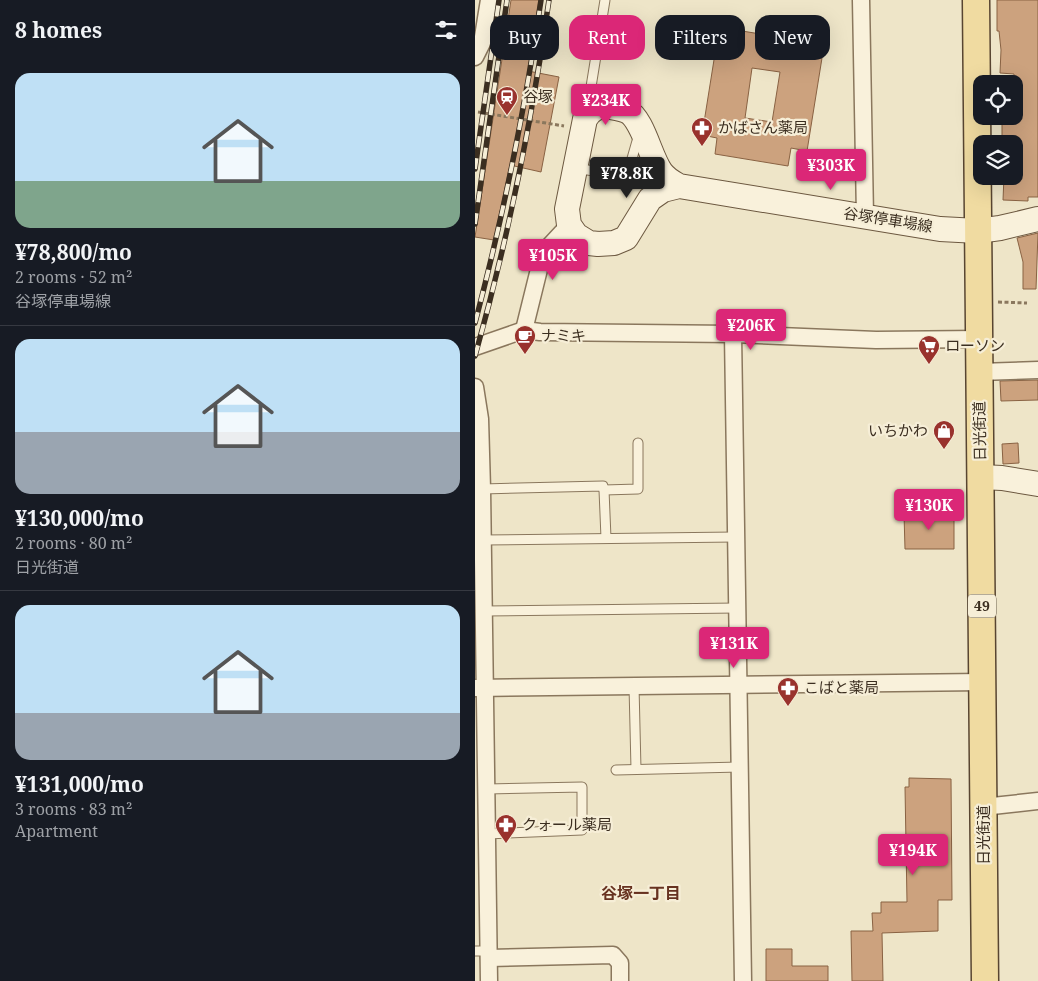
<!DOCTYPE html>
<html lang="en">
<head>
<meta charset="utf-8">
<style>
  :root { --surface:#171b24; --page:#242831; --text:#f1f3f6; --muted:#9ea1a6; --line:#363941; --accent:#db2777 }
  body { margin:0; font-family:"Noto Serif","Noto Sans JP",serif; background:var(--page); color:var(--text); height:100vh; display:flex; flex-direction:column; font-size:19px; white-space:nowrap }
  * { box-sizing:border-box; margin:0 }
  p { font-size:16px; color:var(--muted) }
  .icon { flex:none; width:28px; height:28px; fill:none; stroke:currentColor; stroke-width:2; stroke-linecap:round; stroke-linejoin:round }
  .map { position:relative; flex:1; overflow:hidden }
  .side { display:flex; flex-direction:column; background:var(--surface); width:475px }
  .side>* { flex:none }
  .hud { position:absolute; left:15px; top:15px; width:472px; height:45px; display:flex; gap:10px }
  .fabs { position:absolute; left:498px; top:75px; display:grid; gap:10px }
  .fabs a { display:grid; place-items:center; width:50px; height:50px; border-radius:10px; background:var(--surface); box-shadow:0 5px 20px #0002; font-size:25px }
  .price { position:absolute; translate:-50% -42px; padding:0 11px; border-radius:5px; background:var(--accent); color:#fff; font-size:16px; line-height:32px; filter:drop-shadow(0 1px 2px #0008) }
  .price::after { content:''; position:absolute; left:50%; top:30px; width:15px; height:11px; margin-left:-8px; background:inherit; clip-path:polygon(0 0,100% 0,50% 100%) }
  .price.selected { background:#222; color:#fff }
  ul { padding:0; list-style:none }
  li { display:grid; align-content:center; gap:10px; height:265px; padding:0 15px }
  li+li { border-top:1px solid var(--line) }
  li span { display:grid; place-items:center; height:155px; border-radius:15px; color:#555 }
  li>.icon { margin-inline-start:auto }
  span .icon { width:90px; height:90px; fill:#fffc; stroke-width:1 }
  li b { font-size:21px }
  h2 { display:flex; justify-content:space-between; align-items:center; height:60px; padding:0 15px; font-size:21px }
  .tag { padding:0 18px; border-radius:15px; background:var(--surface); box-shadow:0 5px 20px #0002; font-size:18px; line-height:45px }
  .tag.selected { background:var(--accent); color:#fff }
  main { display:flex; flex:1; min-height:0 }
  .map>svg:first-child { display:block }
  .building { fill:#cca27e; stroke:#896243; fill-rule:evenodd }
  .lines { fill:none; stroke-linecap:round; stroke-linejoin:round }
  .lane-casing { stroke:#8a775d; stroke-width:11 }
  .street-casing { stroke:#8a775d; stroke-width:19 }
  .secondary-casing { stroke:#6c5840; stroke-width:26 }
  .primary-casing { stroke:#584531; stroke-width:29 }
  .path { stroke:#8a775d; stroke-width:3; stroke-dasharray:4 2.5; stroke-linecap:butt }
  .lane { stroke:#f9f1db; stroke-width:9 }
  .street { stroke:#f9f1db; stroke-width:16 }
  .secondary { stroke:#f9f1db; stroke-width:24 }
  .primary { stroke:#f0dba1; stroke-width:26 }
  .rail-casing { stroke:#3b2e20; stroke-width:5.5 }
  .rail { stroke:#f6eed7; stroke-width:4; stroke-dasharray:11; stroke-linecap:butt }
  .labels { text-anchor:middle; stroke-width:4.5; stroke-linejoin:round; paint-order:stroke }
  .shield { fill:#f6eed7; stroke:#736857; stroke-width:1 }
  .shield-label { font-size:14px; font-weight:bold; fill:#3b2e20 }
  .poi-label { font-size:15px; fill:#3b2e20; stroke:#f6eed7; text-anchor:start }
  .street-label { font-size:15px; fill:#3b2e20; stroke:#f6eed7 }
  .neighbourhood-label { font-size:16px; font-weight:bold; fill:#673220; stroke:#f6eed7 }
</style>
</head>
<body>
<main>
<section class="side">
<h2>8 homes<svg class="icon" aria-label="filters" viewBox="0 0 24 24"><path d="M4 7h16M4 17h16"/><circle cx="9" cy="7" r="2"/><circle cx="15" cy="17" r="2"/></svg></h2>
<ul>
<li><span style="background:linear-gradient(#bfe0f5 70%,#7fa58c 0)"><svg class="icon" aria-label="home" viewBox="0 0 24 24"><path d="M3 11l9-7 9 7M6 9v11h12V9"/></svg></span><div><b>¥78,800/mo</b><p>2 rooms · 52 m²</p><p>谷塚停車場線</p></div></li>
<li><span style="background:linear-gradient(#bfe0f5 60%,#9aa5b1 0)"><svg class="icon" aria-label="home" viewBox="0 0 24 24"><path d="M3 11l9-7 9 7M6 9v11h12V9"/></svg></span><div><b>¥130,000/mo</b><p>2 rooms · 80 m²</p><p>日光街道</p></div></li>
<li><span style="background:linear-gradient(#bfe0f5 70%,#9aa5b1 0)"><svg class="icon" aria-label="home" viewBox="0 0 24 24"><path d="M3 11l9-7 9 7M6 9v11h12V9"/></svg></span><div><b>¥131,000/mo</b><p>3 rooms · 83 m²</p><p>Apartment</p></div></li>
</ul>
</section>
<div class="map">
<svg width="563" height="981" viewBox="0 0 563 981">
  <rect width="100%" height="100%" fill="#eee5c8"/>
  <g class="building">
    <path d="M 36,0 L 64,0 L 53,71 L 84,77 L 66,172 L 35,165 L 19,240 L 0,237 Z"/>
    <path d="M 522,0 L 563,0 L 563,197 L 553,197 L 553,201 L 528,200 L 529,176 L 539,176 L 539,144 L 527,144 L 527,116 L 539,116 L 539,74 L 525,73 L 526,50 L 524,31 L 522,31 Z"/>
    <path d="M 261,30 L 334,42 L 332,55 L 347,58 L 332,151 L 316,148 L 313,166 L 240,154 L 242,138 L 227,135 L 242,41 L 259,43 ZM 277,68 L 305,72 L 297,122 L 270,118 Z"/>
    <path d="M 563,233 L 561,289 L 548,289 L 548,262 L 542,238 Z"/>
    <path d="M 563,380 L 563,400 L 526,401 L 525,381 Z"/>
    <path d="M 543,443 L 544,463 L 528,464 L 527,444 Z"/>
    <path d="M 429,514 L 479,514 L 479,549 L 430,549 Z"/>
    <path d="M 434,778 L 476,779 L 477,900 L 463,900 L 463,931 L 407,933 L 408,981 L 377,981 L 376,931 L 398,931 L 397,913 L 406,913 L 406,902 L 432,902 L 430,787 L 434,787 Z"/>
    <path d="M 291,949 L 317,949 L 317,966 L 353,966 L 353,981 L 291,981 Z"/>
  </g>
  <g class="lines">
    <g class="lane-casing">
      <g id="lane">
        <path d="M 121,107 L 115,93 L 130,0"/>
        <path d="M 101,168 L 142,175 L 154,169 L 164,134"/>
        <path d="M 7,489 L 128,486 L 129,490 L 163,489 L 163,443"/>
        <path d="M 129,490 L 131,538"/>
        <path d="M 8,540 L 260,537"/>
        <path d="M 9,611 L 262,608"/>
        <path d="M 159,686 L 161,769"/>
        <path d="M 141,770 L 265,767"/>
        <path d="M 12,789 L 107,787 L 107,830 L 12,834"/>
        <path d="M 0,951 L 13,951"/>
      </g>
    </g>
    <g class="street-casing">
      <g id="street">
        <path d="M 386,0 L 390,216"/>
        <path d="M 0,57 L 7,43 L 14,0"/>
        <path d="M 49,330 L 68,253 L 94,225"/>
        <path d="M 258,334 L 268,981"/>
        <path d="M 0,347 L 49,330 L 65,332 L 258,334 L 401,340 L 504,339"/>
        <path d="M 504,372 L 563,370"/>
        <path d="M 0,387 L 5,419 L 7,489 L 14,981"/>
        <path d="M 0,688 L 508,682"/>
        <path d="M 508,807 L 563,801"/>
        <path d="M 14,958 L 138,955 L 145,963 L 145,981"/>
      </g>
    </g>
    <g class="secondary-casing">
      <g id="secondary">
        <path d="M 204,186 L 188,190 L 175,199 L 151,238 L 139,243 L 123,244 L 114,243 L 101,235 L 94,225 L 92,209 L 110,119 C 116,109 124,105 136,107 C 141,108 147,109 152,111 C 168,119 175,157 186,172 C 191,179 197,182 204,186 L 465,229 L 503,231 L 525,228 L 563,219"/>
        <path d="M 506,477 L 527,478 L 563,484"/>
      </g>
    </g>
    <g class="primary-casing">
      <path id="primary" d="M 501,0 L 510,981"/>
    </g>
    <g class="path">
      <path d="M 3,112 L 89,126"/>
      <path d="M 523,302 L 552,303"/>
    </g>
    <use href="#lane" class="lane"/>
    <use href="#street" class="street"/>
    <use href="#secondary" class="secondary"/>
    <use href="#primary" class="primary"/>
    <g class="rail-casing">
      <g id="rail">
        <path d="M 0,169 L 24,0"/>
        <path d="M 0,224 L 32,0"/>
        <path d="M 0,323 C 28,217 50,109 66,0"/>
        <path d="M 0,356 C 33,239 57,120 74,0"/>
      </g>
    </g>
    <use href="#rail" class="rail"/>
  </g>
  <defs>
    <g id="station-pin" transform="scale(1.125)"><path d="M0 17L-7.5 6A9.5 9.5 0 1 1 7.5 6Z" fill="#99322d" stroke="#f6eed7"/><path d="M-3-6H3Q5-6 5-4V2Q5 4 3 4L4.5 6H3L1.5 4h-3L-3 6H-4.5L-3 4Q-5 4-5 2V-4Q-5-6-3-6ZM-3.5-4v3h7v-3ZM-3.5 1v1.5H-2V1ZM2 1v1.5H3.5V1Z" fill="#fff"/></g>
    <g id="pharmacy-pin" transform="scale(1.125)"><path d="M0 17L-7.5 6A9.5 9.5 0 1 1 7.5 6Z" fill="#99322d" stroke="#f6eed7"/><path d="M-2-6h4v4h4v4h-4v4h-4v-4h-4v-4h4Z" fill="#fff"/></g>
    <g id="cafe-pin" transform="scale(1.125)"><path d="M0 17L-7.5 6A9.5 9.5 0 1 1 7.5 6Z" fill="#99322d" stroke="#f6eed7"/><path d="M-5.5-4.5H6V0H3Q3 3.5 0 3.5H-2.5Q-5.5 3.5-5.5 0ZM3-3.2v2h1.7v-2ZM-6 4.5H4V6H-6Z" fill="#fff"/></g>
    <g id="supermarket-pin" transform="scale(1.125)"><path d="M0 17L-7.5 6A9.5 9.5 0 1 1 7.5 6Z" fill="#99322d" stroke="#f6eed7"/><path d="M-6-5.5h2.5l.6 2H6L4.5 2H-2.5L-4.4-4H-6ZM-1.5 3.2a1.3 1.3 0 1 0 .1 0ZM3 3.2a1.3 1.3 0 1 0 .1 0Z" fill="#fff"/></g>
    <g id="shop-pin" transform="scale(1.125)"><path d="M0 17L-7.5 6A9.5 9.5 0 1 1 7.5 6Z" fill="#99322d" stroke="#f6eed7"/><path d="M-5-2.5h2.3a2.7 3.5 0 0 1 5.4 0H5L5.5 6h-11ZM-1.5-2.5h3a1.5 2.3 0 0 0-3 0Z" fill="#fff"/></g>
  </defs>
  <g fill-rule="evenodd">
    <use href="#station-pin" x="32" y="97"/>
    <use href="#pharmacy-pin" x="227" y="128"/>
    <use href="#cafe-pin" x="50" y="336"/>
    <use href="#supermarket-pin" x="454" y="346"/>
    <use href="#shop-pin" x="469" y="431"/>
    <use href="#pharmacy-pin" x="313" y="688"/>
    <use href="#pharmacy-pin" x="31" y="825"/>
  </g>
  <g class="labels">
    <rect class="shield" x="493" y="594.5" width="28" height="23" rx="4"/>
    <g class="shield-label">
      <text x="507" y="611">49</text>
    </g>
    <g class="poi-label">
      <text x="48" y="102">谷塚</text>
      <text x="243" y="133">かばさん薬局</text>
      <text x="66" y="341">ナミキ</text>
      <text x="470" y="351">ローソン</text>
      <text x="453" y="436" text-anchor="end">いちかわ</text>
      <text x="329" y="693">こばと薬局</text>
      <text x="47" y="830">クォール薬局</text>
    </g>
    <g class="street-label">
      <text transform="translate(413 220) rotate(9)" y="5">谷塚停車場線</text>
      <text transform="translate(505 431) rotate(-91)" y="5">日光街道</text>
      <text transform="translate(509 835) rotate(-90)" y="5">日光街道</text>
    </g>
    <g class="neighbourhood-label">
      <text x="166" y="899">谷塚一丁目</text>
    </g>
  </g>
</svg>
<div class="fabs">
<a><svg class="icon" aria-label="locate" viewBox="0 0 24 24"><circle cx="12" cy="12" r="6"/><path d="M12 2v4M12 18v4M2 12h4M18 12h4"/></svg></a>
<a><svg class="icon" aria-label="layers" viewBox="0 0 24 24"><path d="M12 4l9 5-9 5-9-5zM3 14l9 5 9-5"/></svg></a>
</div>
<b class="price" style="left:131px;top:126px">¥234K</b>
<b class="price" style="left:356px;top:191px">¥303K</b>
<b class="price selected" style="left:152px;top:199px">¥78.8K</b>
<b class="price" style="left:78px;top:281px">¥105K</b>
<b class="price" style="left:276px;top:351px">¥206K</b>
<b class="price" style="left:454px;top:531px">¥130K</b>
<b class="price" style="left:259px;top:669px">¥131K</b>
<b class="price" style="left:438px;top:876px">¥194K</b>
<div class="hud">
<a class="tag">Buy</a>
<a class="tag selected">Rent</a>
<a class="tag">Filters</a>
<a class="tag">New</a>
</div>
</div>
</main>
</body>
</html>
